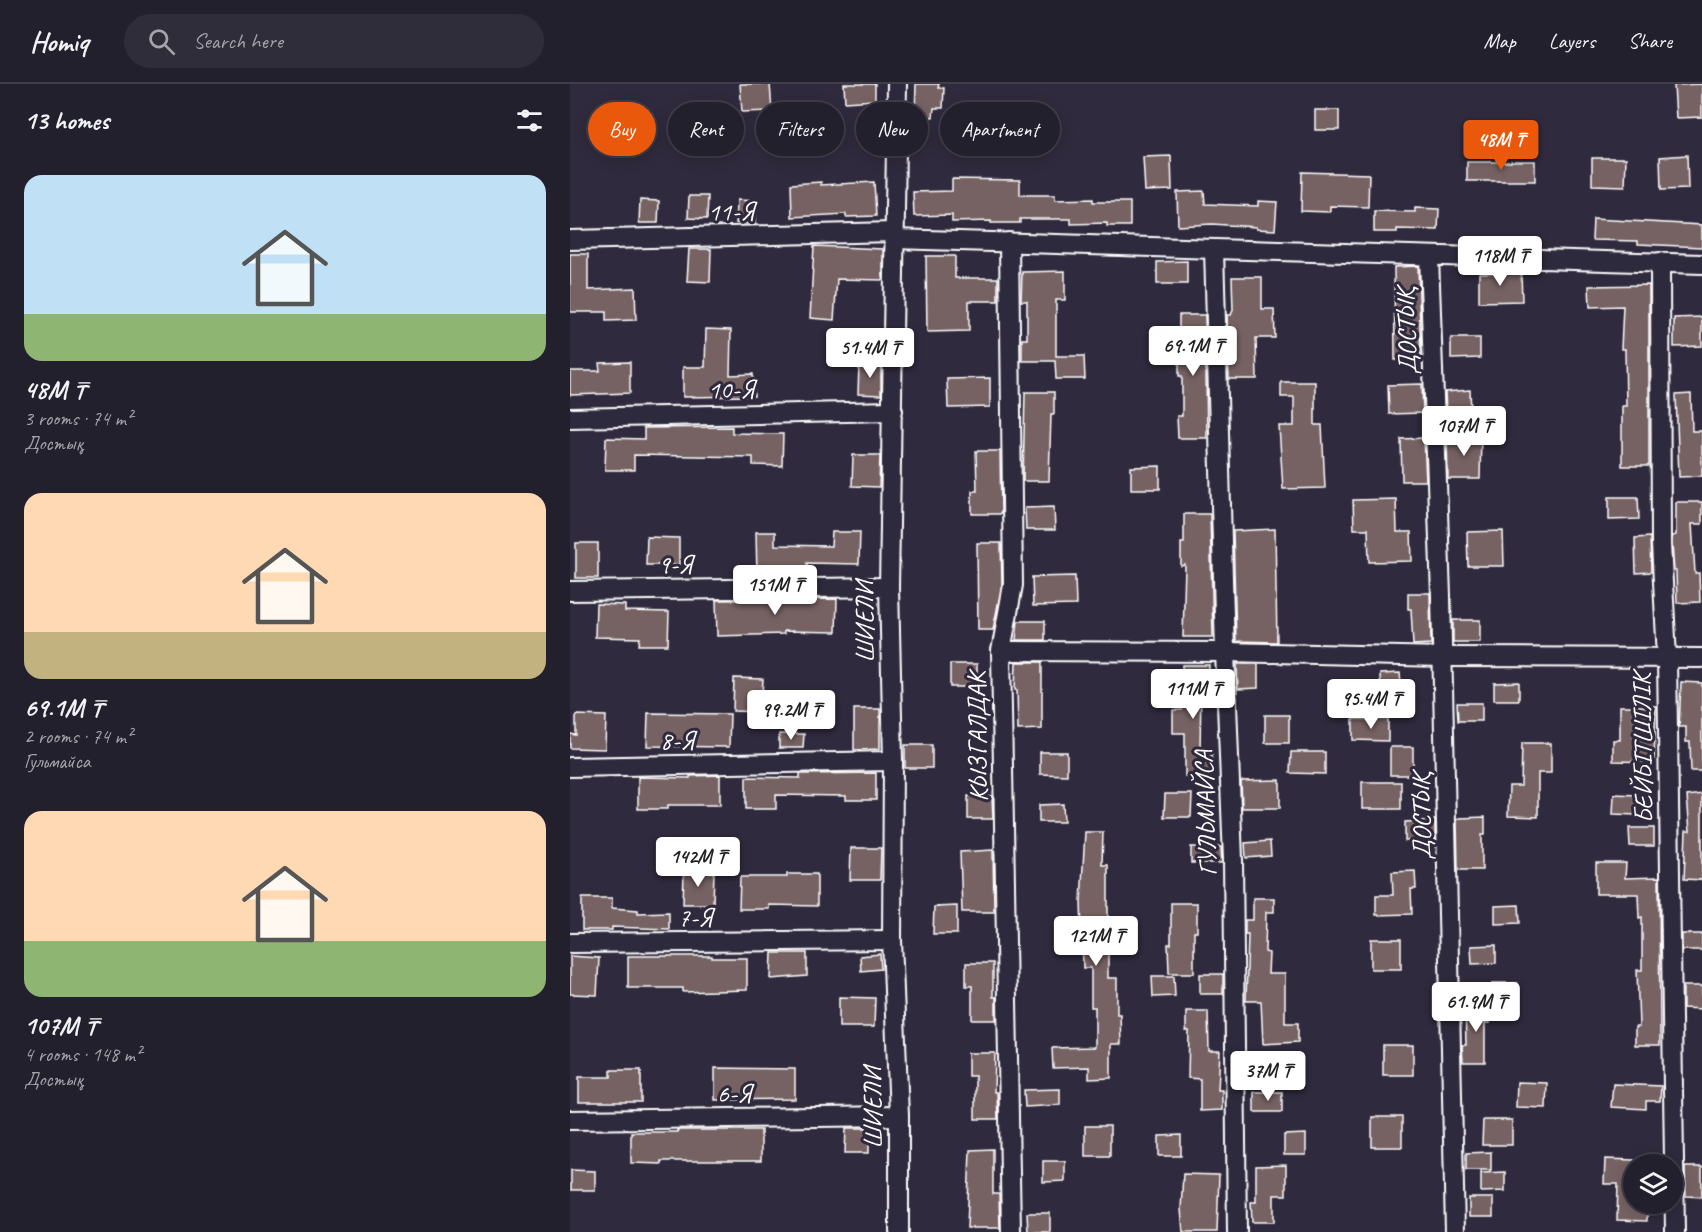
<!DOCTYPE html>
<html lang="en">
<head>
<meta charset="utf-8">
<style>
  :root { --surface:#23202e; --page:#2f2d3a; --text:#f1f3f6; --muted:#a3a3aa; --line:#403e4a; --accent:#ea580c }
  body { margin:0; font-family:Caveat,sans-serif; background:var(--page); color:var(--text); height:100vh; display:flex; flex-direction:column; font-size:22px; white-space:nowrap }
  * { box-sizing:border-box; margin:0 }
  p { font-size:20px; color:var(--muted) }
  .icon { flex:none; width:33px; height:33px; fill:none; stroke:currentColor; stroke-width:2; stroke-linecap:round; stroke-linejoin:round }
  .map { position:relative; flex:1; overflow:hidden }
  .drawer { display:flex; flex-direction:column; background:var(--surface); width:570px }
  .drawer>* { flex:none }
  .top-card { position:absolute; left:18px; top:18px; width:570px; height:54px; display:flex; gap:12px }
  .controls { position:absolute; left:1053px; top:1070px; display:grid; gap:12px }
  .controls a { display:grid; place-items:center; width:60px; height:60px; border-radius:50%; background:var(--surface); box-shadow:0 3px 15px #0003,0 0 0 2px var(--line); font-size:30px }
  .price { position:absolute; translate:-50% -51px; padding:0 14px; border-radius:6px; background:#fff; color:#222; font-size:20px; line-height:39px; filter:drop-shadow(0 2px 3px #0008) }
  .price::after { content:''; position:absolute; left:50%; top:36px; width:18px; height:14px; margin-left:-9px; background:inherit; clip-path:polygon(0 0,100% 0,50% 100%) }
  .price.on { background:var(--accent); color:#fff }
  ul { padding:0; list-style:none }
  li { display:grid; align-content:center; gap:12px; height:318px; padding:0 24px }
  li span { display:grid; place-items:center; height:186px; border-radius:18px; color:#555 }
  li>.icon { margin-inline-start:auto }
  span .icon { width:108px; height:108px; fill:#fffc; stroke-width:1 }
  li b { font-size:26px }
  h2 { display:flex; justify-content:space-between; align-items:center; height:72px; padding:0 24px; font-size:26px }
  .chip { padding:0 21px; border-radius:27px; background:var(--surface); box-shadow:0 3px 15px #0003,0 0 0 2px var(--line); font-size:21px; line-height:54px }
  .chip.on { background:var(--accent); color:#fff }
  header { display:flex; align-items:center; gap:36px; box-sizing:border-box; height:84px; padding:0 30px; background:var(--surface); border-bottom:2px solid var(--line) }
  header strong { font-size:28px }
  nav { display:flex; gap:33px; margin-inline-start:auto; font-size:21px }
  .search { width:420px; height:54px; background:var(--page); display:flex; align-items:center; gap:15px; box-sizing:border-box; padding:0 21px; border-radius:33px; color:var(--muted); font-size:22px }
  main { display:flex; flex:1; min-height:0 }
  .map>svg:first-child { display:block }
  .building { fill:#776264; stroke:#fff; stroke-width:1.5 }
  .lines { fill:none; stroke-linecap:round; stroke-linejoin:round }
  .street-casing { stroke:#fff; stroke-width:22 }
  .street { stroke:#2f2a3d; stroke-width:18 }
  .labels { text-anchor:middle; stroke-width:6; stroke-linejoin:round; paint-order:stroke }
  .street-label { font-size:26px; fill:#fff; stroke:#2f2a3d }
</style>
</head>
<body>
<header>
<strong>Homiq</strong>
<div class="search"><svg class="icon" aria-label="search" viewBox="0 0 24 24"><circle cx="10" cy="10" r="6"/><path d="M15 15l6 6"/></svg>Search here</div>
<nav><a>Map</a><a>Layers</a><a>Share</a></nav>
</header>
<main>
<section class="drawer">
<h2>13 homes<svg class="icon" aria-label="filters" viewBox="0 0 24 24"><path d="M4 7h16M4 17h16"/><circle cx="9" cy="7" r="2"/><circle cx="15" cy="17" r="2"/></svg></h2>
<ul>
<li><span style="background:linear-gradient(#bfe0f5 75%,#8fb573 0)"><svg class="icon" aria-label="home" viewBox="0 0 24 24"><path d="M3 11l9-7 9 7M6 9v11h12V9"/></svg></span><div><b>48M ₸</b><p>3 rooms · 74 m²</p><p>Достық</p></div></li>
<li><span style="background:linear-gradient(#ffd9b3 75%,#c2b280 0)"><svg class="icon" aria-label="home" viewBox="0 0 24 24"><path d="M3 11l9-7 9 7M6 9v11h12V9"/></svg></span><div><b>69.1M ₸</b><p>2 rooms · 74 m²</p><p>Гульмайса</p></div></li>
<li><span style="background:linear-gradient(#ffd9b3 70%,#8fb573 0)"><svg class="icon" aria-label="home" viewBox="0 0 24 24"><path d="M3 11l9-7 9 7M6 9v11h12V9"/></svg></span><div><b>107M ₸</b><p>4 rooms · 148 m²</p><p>Достық</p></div></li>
</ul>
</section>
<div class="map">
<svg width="1132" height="1148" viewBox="0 0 1132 1148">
  <rect width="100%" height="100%" fill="#2f2a3d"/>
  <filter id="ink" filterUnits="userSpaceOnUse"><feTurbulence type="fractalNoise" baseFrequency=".0167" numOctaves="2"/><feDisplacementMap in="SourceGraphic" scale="12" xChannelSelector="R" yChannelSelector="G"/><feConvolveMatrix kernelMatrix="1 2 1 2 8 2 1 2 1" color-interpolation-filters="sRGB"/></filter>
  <g filter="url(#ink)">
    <g class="building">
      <path d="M 170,0 L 200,0 L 202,27 L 172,28 Z"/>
      <path d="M 274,0 L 305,0 L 305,16 L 275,18 Z"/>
      <path d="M 346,0 L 369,0 L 368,4 L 374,4 L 373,24 L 364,24 L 363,33 L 345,32 Z"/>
      <path d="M 1132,0 L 1132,33 L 1106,34 L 1104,1 Z"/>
      <path d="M 30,22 L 52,24 L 48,62 L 26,59 Z"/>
      <rect x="745" y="26" width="24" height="20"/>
      <path d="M 1117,71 L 1118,105 L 1091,106 L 1090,73 Z"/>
      <path d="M 601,72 L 602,106 L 575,107 L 573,73 Z"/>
      <path d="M 1022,74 L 1056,74 L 1055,102 L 1022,101 Z"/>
      <path d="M 941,77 L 965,77 L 965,97 L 897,97 L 897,78 L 941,78 Z"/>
      <path d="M 732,88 L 799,90 L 798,123 L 760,122 L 760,128 L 731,127 Z"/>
      <path d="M 382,95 L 450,96 L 450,111 L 485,111 L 485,116 L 523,115 L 523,118 L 560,118 L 560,142 L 537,142 L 537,139 L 501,140 L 501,135 L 450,135 L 450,139 L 421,139 L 421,137 L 382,138 L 382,131 L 344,132 L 343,108 L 382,107 Z"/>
      <path d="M 251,98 L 251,101 L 304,98 L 306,132 L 276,133 L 276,130 L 222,133 L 221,100 Z"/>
      <path d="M 634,107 L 635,120 L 688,122 L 688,117 L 707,118 L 705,146 L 686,145 L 686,143 L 642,140 L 608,142 L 607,108 Z"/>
      <path d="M 119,112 L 138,112 L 137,135 L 118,134 Z"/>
      <path d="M 70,116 L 89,117 L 88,139 L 69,139 Z"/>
      <path d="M 167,116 L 186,117 L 185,140 L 166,139 Z"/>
      <path d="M 845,124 L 869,125 L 868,146 L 827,145 L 827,148 L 804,148 L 804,127 L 845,128 Z"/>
      <path d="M 1023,135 L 1132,141 L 1132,163 L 1068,160 L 1068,157 L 1022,156 Z"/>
      <path d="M 244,162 L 313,165 L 313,196 L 267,195 L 264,236 L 240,234 Z"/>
      <path d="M 119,165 L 141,165 L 140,198 L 117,197 Z"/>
      <path d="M 0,170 L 18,170 L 18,206 L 65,204 L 66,236 L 36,237 L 36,228 L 0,228 Z"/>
      <path d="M 356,172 L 385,172 L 385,194 L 428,194 L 428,217 L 399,217 L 399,247 L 357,248 Z"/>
      <path d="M 617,177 L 617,200 L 587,200 L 587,178 Z"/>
      <path d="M 848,182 L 851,275 L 825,276 L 824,183 Z"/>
      <path d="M 495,187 L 495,216 L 486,216 L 486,272 L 514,272 L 515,295 L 486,295 L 485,277 L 452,277 L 452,255 L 457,255 L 457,217 L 451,217 L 452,188 Z"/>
      <path d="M 951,188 L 952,217 L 909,218 L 909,189 Z"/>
      <path d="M 662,193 L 692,193 L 692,225 L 704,225 L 705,254 L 686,254 L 687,295 L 659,295 L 657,231 L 661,231 L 663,226 Z"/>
      <path d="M 1079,201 L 1079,382 L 1052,382 L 1052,322 L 1056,322 L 1055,265 L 1051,265 L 1053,222 L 1020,223 L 1019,202 Z"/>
      <path d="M 609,231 L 635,231 L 637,354 L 608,354 L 607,332 L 612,332 L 612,292 L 609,292 Z"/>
      <path d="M 1132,233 L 1132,262 L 1104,263 L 1104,234 Z"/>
      <path d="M 136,245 L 161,246 L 160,291 L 183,290 L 184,312 L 113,313 L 113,283 L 135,283 Z"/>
      <path d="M 881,254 L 910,254 L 910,274 L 881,275 Z"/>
      <path d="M 60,278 L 60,309 L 0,311 L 0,287 L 30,287 L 29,279 Z"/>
      <path d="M 289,280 L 311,280 L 311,311 L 288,310 Z"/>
      <path d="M 420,294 L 420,323 L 378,324 L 377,295 Z"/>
      <path d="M 711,298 L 745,298 L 745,341 L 752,341 L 755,404 L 713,405 L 709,342 L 724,342 L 724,313 L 711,313 Z"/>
      <path d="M 852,300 L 853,329 L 819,330 L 818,301 Z"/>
      <path d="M 900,306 L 901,328 L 876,328 L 875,308 Z"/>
      <path d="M 455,308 L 484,308 L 484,330 L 481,330 L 479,397 L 453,397 Z"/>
      <path d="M 1121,310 L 1122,347 L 1132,347 L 1132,392 L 1109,393 L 1106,311 Z"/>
      <path d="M 162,343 L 162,349 L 213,350 L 212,382 L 183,381 L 183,373 L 64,371 L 64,386 L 35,386 L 36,354 L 74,355 L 74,344 Z"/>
      <path d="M 911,351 L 910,395 L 878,395 L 877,353 Z"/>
      <path d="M 854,354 L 856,397 L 832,397 L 831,355 Z"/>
      <path d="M 406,367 L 430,367 L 431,430 L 402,430 L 402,407 L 407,407 Z"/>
      <path d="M 283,371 L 310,371 L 309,403 L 282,402 Z"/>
      <path d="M 590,382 L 590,405 L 561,405 L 561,383 Z"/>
      <path d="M 1039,413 L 1068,413 L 1069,435 L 1039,436 Z"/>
      <path d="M 826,415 L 827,448 L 841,448 L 842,477 L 799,478 L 798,445 L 784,445 L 783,416 Z"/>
      <path d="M 1106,418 L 1132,418 L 1132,440 L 1122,440 L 1125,489 L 1129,489 L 1130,518 L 1107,519 L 1106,487 L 1104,487 L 1102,460 L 1102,452 L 1106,451 Z"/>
      <path d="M 484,423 L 485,446 L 456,446 L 455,424 Z"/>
      <path d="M 614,430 L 640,430 L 643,553 L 613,553 L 615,481 L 611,482 L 611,459 L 614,459 Z"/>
      <path d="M 705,445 L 707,558 L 666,557 L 663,447 Z"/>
      <path d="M 933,447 L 934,482 L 898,482 L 897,448 Z"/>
      <path d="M 186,448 L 205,448 L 205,461 L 261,462 L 262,448 L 290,448 L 289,480 L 237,479 L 237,493 L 187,493 Z"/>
      <path d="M 77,453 L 109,454 L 109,481 L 76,481 Z"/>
      <path d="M 1080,453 L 1081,488 L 1066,489 L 1065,454 Z"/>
      <rect x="6" y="459" width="22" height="35"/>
      <path d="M 407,459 L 431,459 L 432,500 L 423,546 L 408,546 Z"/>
      <path d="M 505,492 L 506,521 L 463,522 L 462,493 Z"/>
      <path d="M 838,509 L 860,509 L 861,560 L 843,561 L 841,525 L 838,525 Z"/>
      <path d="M 267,515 L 266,548 L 214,547 L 214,550 L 147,552 L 146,516 Z"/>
      <path d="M 26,520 L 55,521 L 55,527 L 99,528 L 98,561 L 69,561 L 70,554 L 25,553 Z"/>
      <rect x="883" y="536" width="27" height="22"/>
      <path d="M 448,537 L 475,537 L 475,556 L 446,556 Z"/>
      <path d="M 446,578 L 472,578 L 472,645 L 448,646 L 447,606 L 445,606 Z"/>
      <rect x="380" y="580" width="27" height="23"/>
      <path d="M 667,580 L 688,580 L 688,604 L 668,605 Z"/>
      <path d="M 612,581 L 639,581 L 639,604 L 631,604 L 630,669 L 642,669 L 642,692 L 615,692 L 615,649 L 603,649 L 603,626 L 612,626 Z"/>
      <path d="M 830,589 L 831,599 L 841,599 L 842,617 L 811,618 L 810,590 Z"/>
      <path d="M 164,594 L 193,595 L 191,628 L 163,627 Z"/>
      <path d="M 949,598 L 949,616 L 924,616 L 924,599 Z"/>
      <path d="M 1111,598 L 1132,599 L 1132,687 L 1121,687 L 1120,658 L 1116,658 L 1116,643 L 1109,643 Z"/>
      <path d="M 228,609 L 252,610 L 251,629 L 228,629 Z"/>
      <path d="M 887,619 L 912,619 L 912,637 L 888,637 Z"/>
      <path d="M 1050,622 L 1086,622 L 1084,678 L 1043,677 L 1043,656 L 1050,656 Z"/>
      <path d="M 284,625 L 310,625 L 310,665 L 284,666 Z"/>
      <path d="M 78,629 L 160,630 L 159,663 L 77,662 Z"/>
      <path d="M 6,631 L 36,632 L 35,665 L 0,664 L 0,650 L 6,651 Z"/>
      <rect x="695" y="631" width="24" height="28"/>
      <path d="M 783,635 L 818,635 L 818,657 L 783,656 Z"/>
      <path d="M 209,650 L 234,650 L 233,664 L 209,664 Z"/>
      <path d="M 952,659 L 981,659 L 981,689 L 968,689 L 968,733 L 938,732 L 939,702 L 951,702 Z"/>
      <rect x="335" y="661" width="27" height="23"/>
      <rect x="820" y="663" width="23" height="28"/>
      <path d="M 470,668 L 497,668 L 497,691 L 470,690 Z"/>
      <path d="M 721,668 L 755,668 L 755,690 L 720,689 Z"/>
      <path d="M 306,689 L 306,716 L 276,716 L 276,712 L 206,711 L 206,725 L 176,725 L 176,693 L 230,694 L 230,690 Z"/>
      <path d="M 150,691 L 150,721 L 98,721 L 98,725 L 68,725 L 68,693 L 120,694 L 120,692 Z"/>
      <path d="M 710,696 L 710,724 L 672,724 L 671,697 Z"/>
      <rect x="792" y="698" width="39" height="27"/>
      <path d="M 595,710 L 622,710 L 621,733 L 594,733 Z"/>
      <path d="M 1044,710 L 1067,711 L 1066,731 L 1043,730 Z"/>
      <path d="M 1132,710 L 1132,796 L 1114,795 L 1116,747 L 1120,747 L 1117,712 Z"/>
      <path d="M 398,712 L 422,712 L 423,735 L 398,735 Z"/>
      <path d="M 493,720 L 494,738 L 469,738 L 469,721 Z"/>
      <path d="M 915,733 L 915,751 L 912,751 L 912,786 L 888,786 L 887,735 L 889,734 Z"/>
      <path d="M 865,736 L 865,756 L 835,757 L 835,738 Z"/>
      <path d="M 1059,744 L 1084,744 L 1084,762 L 1060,762 Z"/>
      <path d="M 515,748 L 533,748 L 532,781 L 538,781 L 538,894 L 547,894 L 547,930 L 550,930 L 551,960 L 541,960 L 541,994 L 519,995 L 519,983 L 483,984 L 482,964 L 525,963 L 525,923 L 521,923 L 521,884 L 513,884 L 511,817 Z"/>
      <path d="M 700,757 L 701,772 L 676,774 L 675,759 Z"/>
      <path d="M 621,763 L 651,763 L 652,779 L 621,779 Z"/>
      <path d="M 281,764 L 311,764 L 310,796 L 280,796 Z"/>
      <path d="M 423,766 L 424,828 L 392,828 L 390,768 Z"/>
      <path d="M 1026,779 L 1056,779 L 1055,794 L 1089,793 L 1090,961 L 1065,961 L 1065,943 L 1069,943 L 1067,886 L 1072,886 L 1072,833 L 1069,834 L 1068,810 L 1026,810 Z"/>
      <path d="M 845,787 L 846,805 L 841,805 L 842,830 L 806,831 L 806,811 L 823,811 L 822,788 Z"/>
      <path d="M 114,788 L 144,788 L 143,820 L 113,820 Z"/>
      <path d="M 217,790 L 247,790 L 247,822 L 199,821 L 199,825 L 169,825 L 170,793 L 217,793 Z"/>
      <path d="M 12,814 L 42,814 L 42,824 L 68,826 L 68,829 L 99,828 L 99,845 L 42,843 L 42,846 L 12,846 Z"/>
      <path d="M 683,814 L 704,814 L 704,828 L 696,828 L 695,868 L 699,869 L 698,890 L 715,890 L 715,939 L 728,939 L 728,958 L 693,960 L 691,917 L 676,917 L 678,850 L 675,850 L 675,836 L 683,836 Z"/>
      <path d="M 601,819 L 627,819 L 627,848 L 624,848 L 624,889 L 599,889 L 598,860 L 601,860 Z"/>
      <path d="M 949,821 L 950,839 L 925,840 L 925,822 Z"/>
      <path d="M 387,822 L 387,850 L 363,850 L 364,823 Z"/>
      <rect x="1112" y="850" width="20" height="16"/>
      <rect x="801" y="855" width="30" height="30"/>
      <path d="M 926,861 L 926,879 L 902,880 L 901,862 Z"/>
      <path d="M 202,869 L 237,869 L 237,892 L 201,895 Z"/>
      <path d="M 310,870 L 311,885 L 291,887 L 290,872 Z"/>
      <path d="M 0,872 L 29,874 L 27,911 L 0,910 Z"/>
      <path d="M 58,872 L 142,872 L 142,874 L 177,874 L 177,906 L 113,908 L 113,904 L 58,904 Z"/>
      <path d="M 396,879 L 423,879 L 423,913 L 426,913 L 426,936 L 402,936 L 402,902 L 396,902 Z"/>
      <rect x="630" y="890" width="23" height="20"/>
      <path d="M 582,892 L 604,892 L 605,912 L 583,913 Z"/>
      <rect x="922" y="899" width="25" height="18"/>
      <path d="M 1113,902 L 1132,902 L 1132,925 L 1113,924 Z"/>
      <path d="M 269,913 L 305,914 L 304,943 L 269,943 Z"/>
      <path d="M 920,921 L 920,939 L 915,939 L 915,978 L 893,978 L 892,961 L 896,961 L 895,922 Z"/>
      <path d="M 616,927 L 638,927 L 639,967 L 650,967 L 648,1006 L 652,1006 L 652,1026 L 630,1027 L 630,995 L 618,994 L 619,947 L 616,947 Z"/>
      <rect x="813" y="961" width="30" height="30"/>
      <path d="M 398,969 L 425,969 L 424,1008 L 427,1008 L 428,1035 L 405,1035 L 405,992 L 398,992 Z"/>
      <path d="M 145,984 L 225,985 L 225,1015 L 145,1016 Z"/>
      <path d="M 41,986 L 71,986 L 71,1018 L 9,1018 L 9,993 L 41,993 Z"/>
      <path d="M 947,998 L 977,999 L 976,1024 L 946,1023 Z"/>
      <path d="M 1043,1000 L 1091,1002 L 1090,1017 L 1076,1017 L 1076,1025 L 1041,1023 Z"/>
      <path d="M 490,1005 L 490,1021 L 455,1023 L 454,1006 Z"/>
      <rect x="684" y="1008" width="28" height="20"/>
      <rect x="802" y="1033" width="30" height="30"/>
      <path d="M 913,1036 L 942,1036 L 942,1061 L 912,1061 Z"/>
      <rect x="515" y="1042" width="25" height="30"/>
      <path d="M 276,1044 L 299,1044 L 299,1069 L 275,1069 Z"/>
      <path d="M 107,1046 L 191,1046 L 191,1077 L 91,1077 L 91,1080 L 61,1079 L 61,1048 L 107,1048 Z"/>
      <path d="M 736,1050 L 736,1071 L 714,1071 L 714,1051 Z"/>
      <path d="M 611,1051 L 611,1072 L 589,1072 L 589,1052 Z"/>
      <path d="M 423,1065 L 423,1110 L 429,1110 L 430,1144 L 397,1144 L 400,1066 Z"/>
      <path d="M 921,1068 L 921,1086 L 896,1086 L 896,1069 Z"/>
      <path d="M 1035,1075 L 1064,1076 L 1064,1119 L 1077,1119 L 1077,1137 L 1047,1136 L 1048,1100 L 1034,1100 Z"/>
      <path d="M 473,1077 L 495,1077 L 495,1097 L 473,1098 Z"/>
      <path d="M 716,1081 L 716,1111 L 704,1111 L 704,1138 L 682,1138 L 681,1118 L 686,1118 L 686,1082 Z"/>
      <path d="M 1115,1083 L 1132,1083 L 1132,1113 L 1116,1112 Z"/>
      <path d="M 1,1086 L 25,1087 L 25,1106 L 1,1106 Z"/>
      <path d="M 935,1088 L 935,1107 L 911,1108 L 911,1089 Z"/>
      <path d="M 613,1090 L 649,1091 L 647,1148 L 613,1148 L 611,1125 Z"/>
      <rect x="899" y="1114" width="24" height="19"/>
      <path d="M 457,1129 L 480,1129 L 480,1148 L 458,1148 Z"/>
    </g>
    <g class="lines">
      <g class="street-casing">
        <g id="street">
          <path d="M 327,0 L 319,503 L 323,677 L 322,856 L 329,1032 L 329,1148"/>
          <path d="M 323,155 L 1132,180"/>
          <path d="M 0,156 L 323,148"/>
          <path d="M 439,158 L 443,501 L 431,567 L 441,1148"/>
          <path d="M 644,165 L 655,568 L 663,776 L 667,1148"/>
          <path d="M 859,172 L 871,512 L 885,1148"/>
          <path d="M 1090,178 L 1091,460 L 1097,574 L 1105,1148"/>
          <path d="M 0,334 L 323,327"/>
          <path d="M 0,507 L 319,503"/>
          <path d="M 431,567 L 655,568 L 873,573 L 1132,574"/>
          <path d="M 0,683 L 323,677"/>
          <path d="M 0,859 L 322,856"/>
          <path d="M 0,1036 L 329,1032"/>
        </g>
      </g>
      <use href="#street" class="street"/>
    </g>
  </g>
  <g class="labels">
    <g class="street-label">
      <text transform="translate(161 127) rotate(-1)" y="9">11-Я</text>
      <text transform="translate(836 247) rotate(-92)" y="9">ДОСТЫҚ</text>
      <text transform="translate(161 305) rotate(-1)" y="9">10-Я</text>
      <text transform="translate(105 480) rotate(-1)" y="9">9-Я</text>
      <text transform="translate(294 538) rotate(-91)" y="9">ШИЕЛИ</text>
      <text transform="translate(407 653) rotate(-91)" y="9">КЫЗГАЛДАК</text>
      <text transform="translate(107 656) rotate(-1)" y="9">8-Я</text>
      <text transform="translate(1072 664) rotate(-91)" y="9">БЕЙБІТШІЛІК</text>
      <text transform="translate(635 729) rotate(-92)" y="9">ГУЛЬМАЙСА</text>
      <text transform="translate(851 732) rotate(-91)" y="9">ДОСТЫҚ</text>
      <text transform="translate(125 833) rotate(-1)" y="9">7-Я</text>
      <text transform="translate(164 1009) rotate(-1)" y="9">6-Я</text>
      <text transform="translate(302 1024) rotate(-91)" y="9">ШИЕЛИ</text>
    </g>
  </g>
</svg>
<div class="controls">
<a><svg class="icon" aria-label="layers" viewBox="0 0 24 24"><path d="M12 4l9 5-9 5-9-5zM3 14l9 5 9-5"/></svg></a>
</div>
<b class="price on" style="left:931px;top:87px">48M ₸</b>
<b class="price" style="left:930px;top:203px">118M ₸</b>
<b class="price" style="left:623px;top:293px">69.1M ₸</b>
<b class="price" style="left:300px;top:295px">51.4M ₸</b>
<b class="price" style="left:894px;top:373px">107M ₸</b>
<b class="price" style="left:205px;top:532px">151M ₸</b>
<b class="price" style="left:623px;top:636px">111M ₸</b>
<b class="price" style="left:801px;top:646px">95.4M ₸</b>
<b class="price" style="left:221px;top:657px">99.2M ₸</b>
<b class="price" style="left:128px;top:804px">142M ₸</b>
<b class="price" style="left:526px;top:883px">121M ₸</b>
<b class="price" style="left:906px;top:949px">61.9M ₸</b>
<b class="price" style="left:698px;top:1018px">37M ₸</b>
<div class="top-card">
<a class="chip on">Buy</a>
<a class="chip">Rent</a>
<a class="chip">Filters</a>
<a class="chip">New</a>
<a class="chip">Apartment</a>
</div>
</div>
</main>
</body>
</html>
